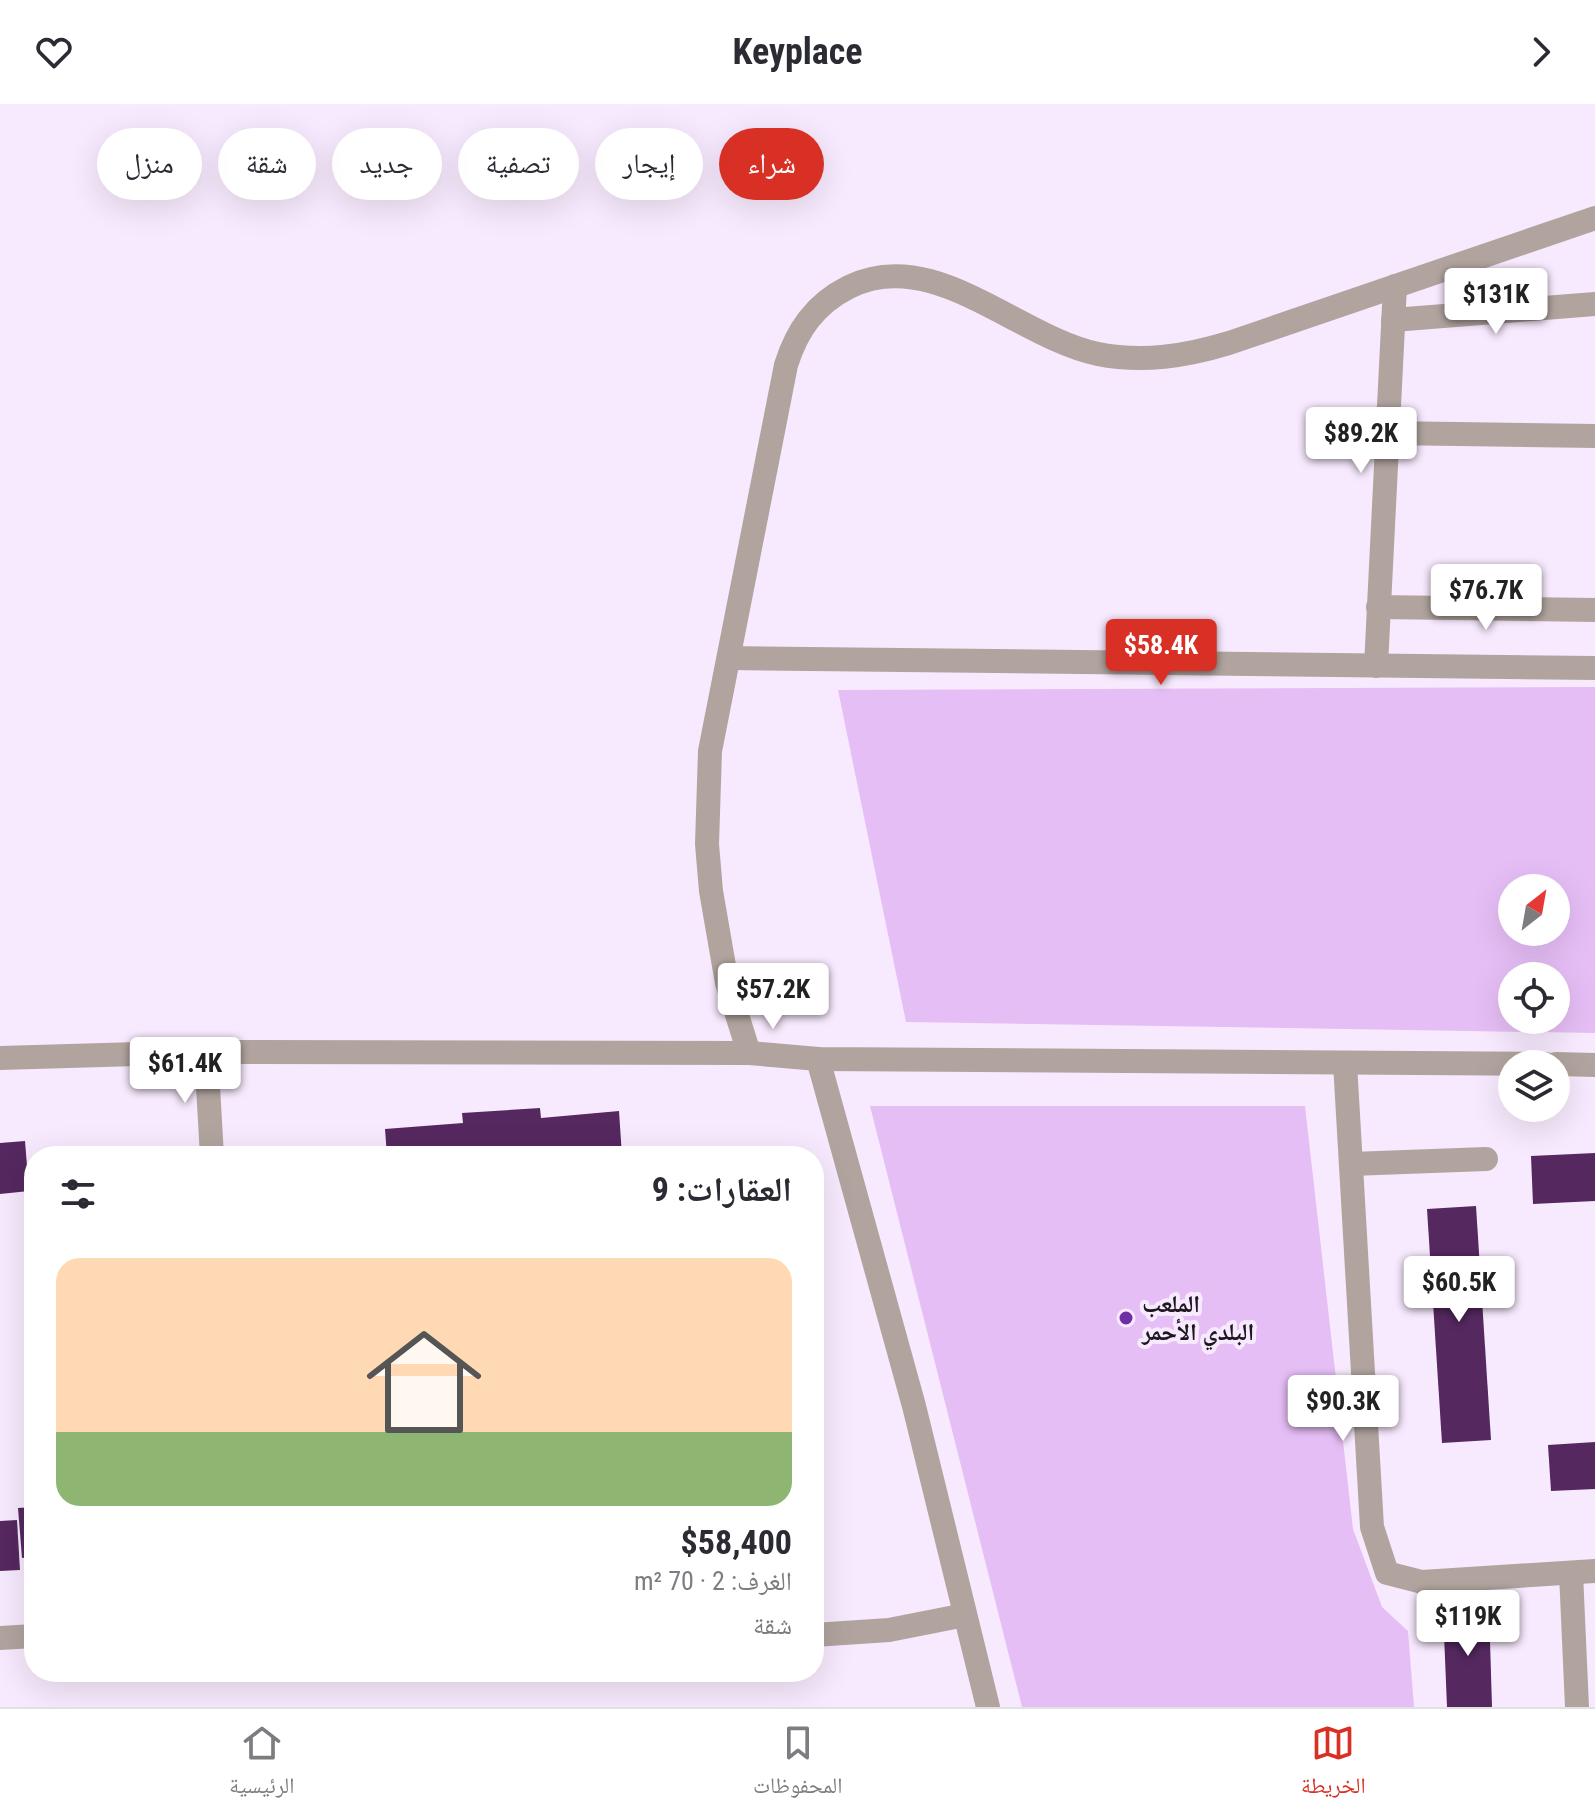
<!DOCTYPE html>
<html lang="ar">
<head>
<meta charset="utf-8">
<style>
  :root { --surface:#fff; --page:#f2f2f3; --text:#2b2b33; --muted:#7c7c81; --line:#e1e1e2; --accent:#d93025 }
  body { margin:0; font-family:"Roboto Condensed","Noto Naskh Arabic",sans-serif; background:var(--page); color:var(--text); direction:rtl; height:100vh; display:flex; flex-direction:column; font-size:30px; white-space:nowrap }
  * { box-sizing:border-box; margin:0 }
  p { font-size:26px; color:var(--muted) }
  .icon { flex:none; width:44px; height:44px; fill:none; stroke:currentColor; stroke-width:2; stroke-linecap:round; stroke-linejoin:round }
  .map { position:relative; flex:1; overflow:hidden; direction:ltr }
  .side { position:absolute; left:24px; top:1042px; width:800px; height:536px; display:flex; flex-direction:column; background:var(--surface); border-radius:32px; box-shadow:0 8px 32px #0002; direction:rtl }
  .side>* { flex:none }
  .banner { position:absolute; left:24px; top:24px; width:800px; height:72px; direction:rtl; display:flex; gap:16px }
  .needle { width:52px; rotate:31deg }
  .fabs { position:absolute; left:1498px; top:770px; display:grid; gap:16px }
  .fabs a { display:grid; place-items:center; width:72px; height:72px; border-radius:50%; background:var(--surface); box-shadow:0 8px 32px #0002; font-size:40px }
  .price { position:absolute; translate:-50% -68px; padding:0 18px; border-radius:8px; background:#fff; color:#222; font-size:26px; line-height:52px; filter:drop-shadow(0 2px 4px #0008) }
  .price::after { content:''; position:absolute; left:50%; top:48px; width:24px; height:18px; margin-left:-12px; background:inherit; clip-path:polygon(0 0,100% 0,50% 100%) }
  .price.current { background:var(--accent); color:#fff }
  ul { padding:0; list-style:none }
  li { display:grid; align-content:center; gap:16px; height:424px; padding:0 32px }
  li+li { border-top:2px solid var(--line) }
  li span { display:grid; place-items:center; height:248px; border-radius:24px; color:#555 }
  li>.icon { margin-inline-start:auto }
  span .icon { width:144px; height:144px; fill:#fffc; stroke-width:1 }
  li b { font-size:34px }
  h2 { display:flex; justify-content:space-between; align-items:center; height:96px; padding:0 32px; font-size:34px }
  .chip { padding:0 28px; border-radius:36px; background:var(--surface); box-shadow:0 8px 32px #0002; font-size:28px; line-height:72px }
  .chip.current { background:var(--accent); color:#fff }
  header { display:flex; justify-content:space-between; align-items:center; height:104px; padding:0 32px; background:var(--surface); font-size:36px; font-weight:700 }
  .tabs { display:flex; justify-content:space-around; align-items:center; height:112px; border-top:2px solid var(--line); background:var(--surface); font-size:22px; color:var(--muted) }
  .tabs a { display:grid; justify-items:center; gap:4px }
  .tabs .current { color:var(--accent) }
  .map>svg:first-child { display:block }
  .green { fill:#e6bef6; fill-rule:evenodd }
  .building { fill:#552860 }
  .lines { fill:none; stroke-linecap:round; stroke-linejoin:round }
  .minor { stroke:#b1a49f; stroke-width:24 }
  .poi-dot { fill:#6e2ea4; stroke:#f8eafe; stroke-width:3 }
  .labels { text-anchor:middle; stroke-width:8; stroke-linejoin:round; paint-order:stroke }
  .poi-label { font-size:24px; font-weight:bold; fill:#1d1720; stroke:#f8eafe; text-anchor:start }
</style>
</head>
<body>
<header><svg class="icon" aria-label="forward" viewBox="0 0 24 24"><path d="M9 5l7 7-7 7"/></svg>Keyplace<svg class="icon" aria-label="heart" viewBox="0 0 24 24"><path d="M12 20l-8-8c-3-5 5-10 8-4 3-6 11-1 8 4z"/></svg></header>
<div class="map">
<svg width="1595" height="1603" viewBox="0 0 1595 1603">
  <rect width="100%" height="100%" fill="#f8eafe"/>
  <g class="green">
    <path d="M 1595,583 L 1595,929 L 906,918 L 838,586 ZM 1512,784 L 1556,784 L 1556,828 L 1512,828 ZM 1512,872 L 1556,872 L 1556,916 L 1512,916 Z"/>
    <path d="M 870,1002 L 1305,1002 L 1353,1425 L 1382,1503 L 1408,1527 L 1414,1603 L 1022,1603 Z"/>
  </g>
  <g class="building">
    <path d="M 540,1004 L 541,1014 L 619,1007 L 622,1052 L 387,1052 L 385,1025 L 463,1019 L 462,1009 Z"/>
    <path d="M 25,1037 L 29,1087 L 0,1090 L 0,1039 Z"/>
    <path d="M 1595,1049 L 1595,1097 L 1533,1100 L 1531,1052 Z"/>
    <path d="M 1476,1102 L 1491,1336 L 1442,1339 L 1427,1105 Z"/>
    <path d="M 1595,1338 L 1595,1385 L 1551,1387 L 1548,1341 Z"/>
    <path d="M 34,1403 L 34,1453 L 22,1454 L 18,1404 Z"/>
    <path d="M 17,1416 L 20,1466 L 0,1467 L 0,1417 Z"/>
    <path d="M 1489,1504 L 1492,1603 L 1447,1603 L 1443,1506 Z"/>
  </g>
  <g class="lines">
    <g class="minor">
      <path d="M 1393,216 L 1595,200"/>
      <path d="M 1387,329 L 1595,332"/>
      <path d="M 1378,503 L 1595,506"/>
      <path d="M 729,554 L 1595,564"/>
      <path d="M 1376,562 L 1395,182"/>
      <path d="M 206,948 L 212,1052"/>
      <path d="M 749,949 L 727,879 L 711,787 L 707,740 L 710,647 L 786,261 C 797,226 815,200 849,183 C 933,141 1017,233 1098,250 C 1143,259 1186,252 1229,239 L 1595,114"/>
      <path d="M 0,954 L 206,948 L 749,949 L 818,955 L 1546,960"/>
      <path d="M 818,955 L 914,1302 L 988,1603"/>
      <path d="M 1345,959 L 1372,1423 L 1387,1469 L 1422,1478 L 1595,1467"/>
      <path d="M 1556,960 L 1595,961"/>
      <path d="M 1351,1060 L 1486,1055"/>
      <path d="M 1571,1469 L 1577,1603"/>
      <path d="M 814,1531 L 889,1526 L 965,1511"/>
      <path d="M 0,1534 L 34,1532"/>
    </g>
  </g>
  <circle class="poi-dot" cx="1126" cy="1214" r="8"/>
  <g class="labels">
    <g class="poi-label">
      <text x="1142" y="1208">الملعب<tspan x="1142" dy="28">البلدي الأحمر</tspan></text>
    </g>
  </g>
</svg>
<div class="fabs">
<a><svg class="needle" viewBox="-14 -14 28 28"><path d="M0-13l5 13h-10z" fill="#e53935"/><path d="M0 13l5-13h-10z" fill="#7c7c81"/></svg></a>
<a><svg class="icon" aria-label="locate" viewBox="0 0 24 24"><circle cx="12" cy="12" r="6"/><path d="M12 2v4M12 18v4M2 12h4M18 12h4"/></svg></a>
<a><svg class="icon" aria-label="layers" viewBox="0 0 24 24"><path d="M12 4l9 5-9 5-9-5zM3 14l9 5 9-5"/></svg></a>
</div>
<b class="price" style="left:1496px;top:232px">$131K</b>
<b class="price" style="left:1361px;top:371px">$89.2K</b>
<b class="price" style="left:1486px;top:528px">$76.7K</b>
<b class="price current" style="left:1161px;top:583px">$58.4K</b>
<b class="price" style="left:773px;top:927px">$57.2K</b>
<b class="price" style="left:185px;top:1001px">$61.4K</b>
<b class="price" style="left:1459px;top:1220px">$60.5K</b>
<b class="price" style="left:1343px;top:1339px">$90.3K</b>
<b class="price" style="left:1468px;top:1554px">$119K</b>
<div class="banner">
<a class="chip current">شراء</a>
<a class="chip">إيجار</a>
<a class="chip">تصفية</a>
<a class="chip">جديد</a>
<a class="chip">شقة</a>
<a class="chip">منزل</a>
</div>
<section class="side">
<h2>العقارات: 9<svg class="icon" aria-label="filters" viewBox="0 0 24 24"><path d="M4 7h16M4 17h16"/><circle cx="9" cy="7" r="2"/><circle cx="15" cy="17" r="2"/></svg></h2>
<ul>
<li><span style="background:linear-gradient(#ffd9b3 70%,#8fb573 0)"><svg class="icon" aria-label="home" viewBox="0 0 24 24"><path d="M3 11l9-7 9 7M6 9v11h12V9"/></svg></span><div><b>$58,400</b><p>الغرف: 2 · 70 m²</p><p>شقة</p></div></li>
</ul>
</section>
</div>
<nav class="tabs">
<a class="current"><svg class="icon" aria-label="map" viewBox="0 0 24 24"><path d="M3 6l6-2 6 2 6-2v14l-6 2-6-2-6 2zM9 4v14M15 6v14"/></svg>الخريطة</a>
<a><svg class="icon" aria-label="saved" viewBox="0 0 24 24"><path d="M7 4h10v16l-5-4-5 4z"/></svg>المحفوظات</a>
<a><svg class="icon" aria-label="home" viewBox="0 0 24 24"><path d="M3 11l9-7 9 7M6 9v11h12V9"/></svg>الرئيسية</a>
</nav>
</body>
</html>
